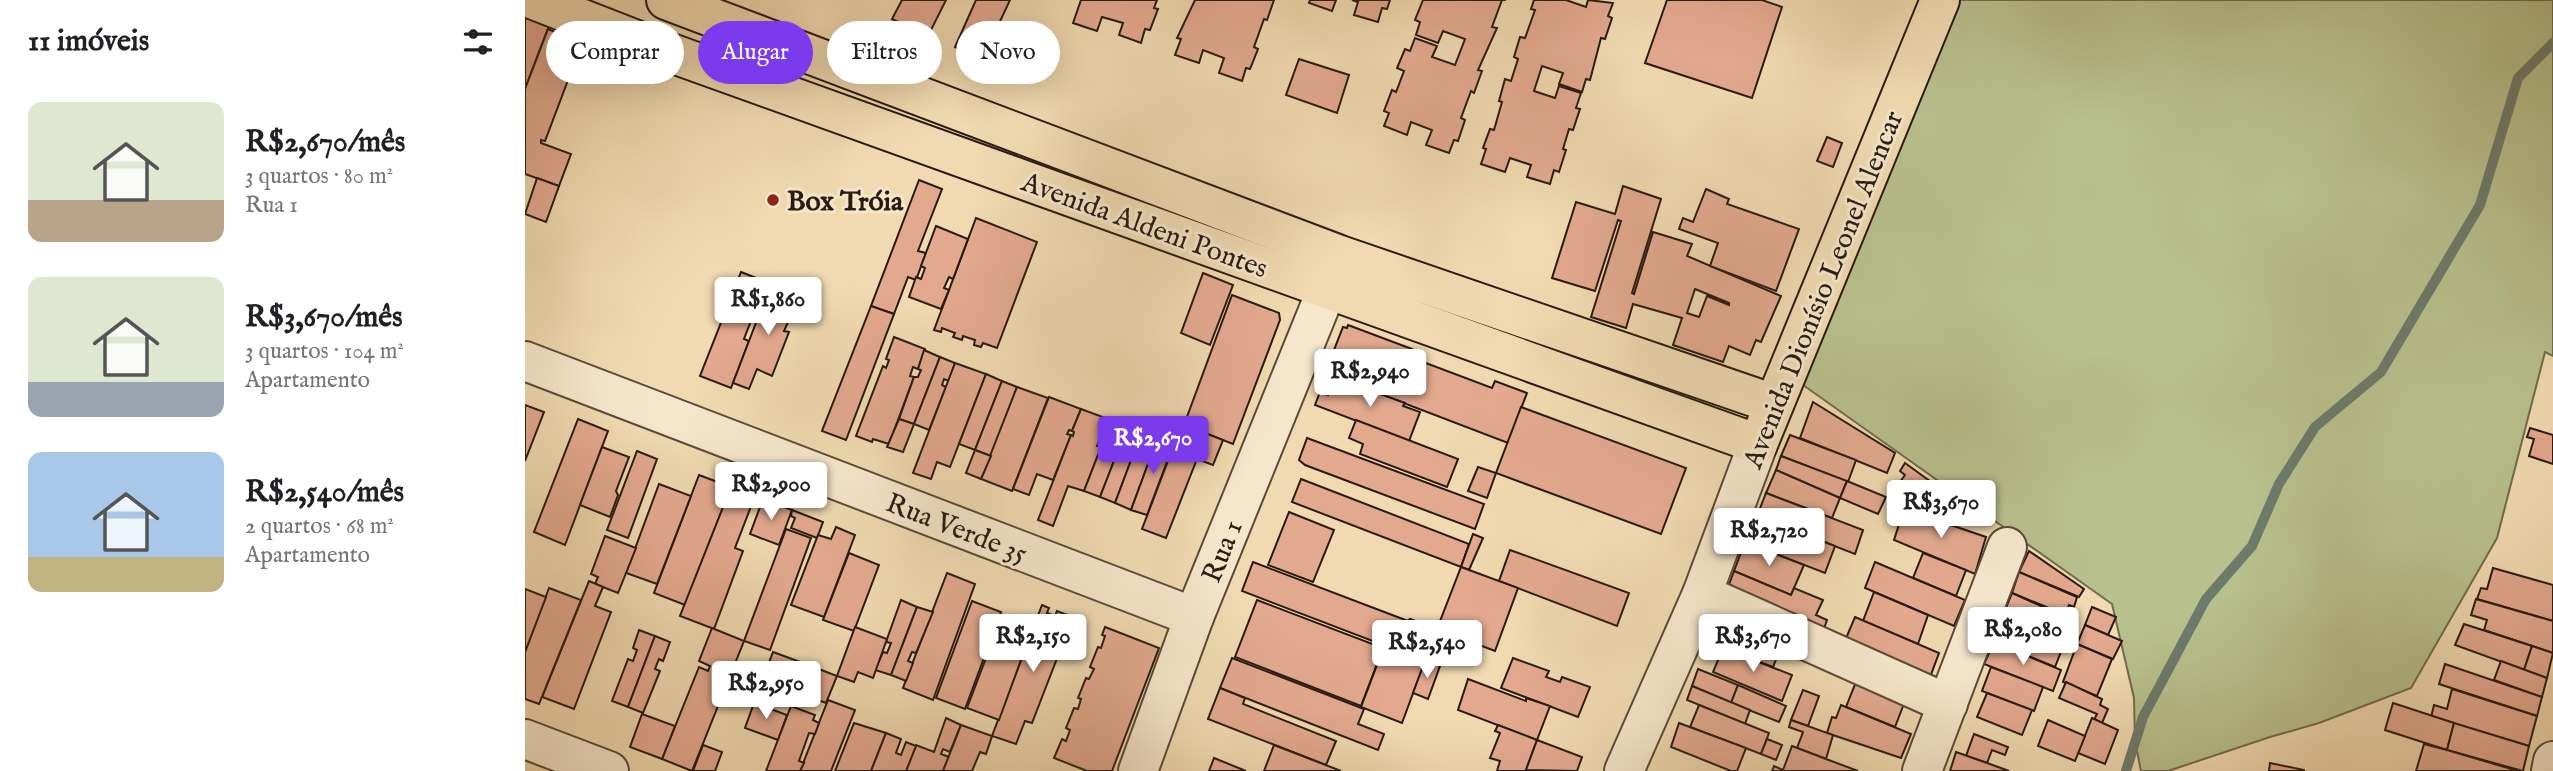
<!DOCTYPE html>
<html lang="pt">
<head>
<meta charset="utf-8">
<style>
  :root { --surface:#fff; --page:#f2f2f2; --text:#202124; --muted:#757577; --accent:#7c3aed }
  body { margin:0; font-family:"IM FELL English",serif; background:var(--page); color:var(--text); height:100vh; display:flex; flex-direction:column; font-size:26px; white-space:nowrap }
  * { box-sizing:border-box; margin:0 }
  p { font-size:23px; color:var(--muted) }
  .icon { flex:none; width:38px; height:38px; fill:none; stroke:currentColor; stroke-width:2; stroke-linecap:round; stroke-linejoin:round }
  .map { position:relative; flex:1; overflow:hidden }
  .sheet { display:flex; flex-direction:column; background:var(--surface); width:525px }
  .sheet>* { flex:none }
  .top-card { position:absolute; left:21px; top:21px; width:665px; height:63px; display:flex; gap:14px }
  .price { position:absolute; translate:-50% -60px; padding:0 16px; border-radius:7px; background:#fff; color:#222; font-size:23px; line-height:46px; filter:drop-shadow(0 2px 4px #0008) }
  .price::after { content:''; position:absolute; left:50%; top:42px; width:21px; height:16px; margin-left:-10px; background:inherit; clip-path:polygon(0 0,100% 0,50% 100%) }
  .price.current { background:var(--accent); color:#fff }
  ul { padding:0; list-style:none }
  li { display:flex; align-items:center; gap:21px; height:175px; padding:0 28px }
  li span { display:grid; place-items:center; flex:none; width:196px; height:140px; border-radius:14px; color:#555 }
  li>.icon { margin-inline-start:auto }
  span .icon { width:84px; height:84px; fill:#fffc; stroke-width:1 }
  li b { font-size:30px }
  h2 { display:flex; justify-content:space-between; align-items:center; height:84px; padding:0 28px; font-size:30px }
  .tag { padding:0 24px; border-radius:32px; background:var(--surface); box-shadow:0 7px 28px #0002; font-size:24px; line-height:63px }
  .tag.current { background:var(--accent); color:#fff }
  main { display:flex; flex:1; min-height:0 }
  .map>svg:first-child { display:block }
  .green { fill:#b8c08d; stroke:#706d4e; stroke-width:2 }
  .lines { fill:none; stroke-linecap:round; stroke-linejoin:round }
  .stream { stroke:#6d7b6b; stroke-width:10 }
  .building { fill:#e3a98f; stroke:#281a10; stroke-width:2; fill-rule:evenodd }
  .minor-casing { stroke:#5a4a38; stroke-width:42 }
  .major-casing { stroke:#281a10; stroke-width:42 }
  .minor { stroke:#f6e7cc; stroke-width:38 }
  .major { stroke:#f1dab1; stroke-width:38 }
  .poi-dot { fill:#8f2418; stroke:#f6e7cc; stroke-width:2.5 }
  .labels { text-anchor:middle; stroke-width:6; stroke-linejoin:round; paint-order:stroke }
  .poi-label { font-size:28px; font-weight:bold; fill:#281a10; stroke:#f6e7cc; text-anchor:start }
  .street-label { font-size:28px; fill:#281a10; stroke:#f6e7cc }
</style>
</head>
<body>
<main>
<section class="sheet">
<h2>11 imóveis<svg class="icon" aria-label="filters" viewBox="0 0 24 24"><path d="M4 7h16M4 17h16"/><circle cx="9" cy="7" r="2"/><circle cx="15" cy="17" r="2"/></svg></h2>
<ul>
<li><span style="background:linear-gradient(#dfe7d0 70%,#b9a48a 0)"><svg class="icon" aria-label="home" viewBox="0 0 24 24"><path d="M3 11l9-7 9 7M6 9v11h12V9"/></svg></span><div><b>R$2,670/mês</b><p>3 quartos · 80 m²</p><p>Rua 1</p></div></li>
<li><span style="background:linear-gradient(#dfe7d0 75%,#9aa5b1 0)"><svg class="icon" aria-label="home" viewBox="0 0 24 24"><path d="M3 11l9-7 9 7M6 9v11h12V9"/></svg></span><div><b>R$3,670/mês</b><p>3 quartos · 104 m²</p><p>Apartamento</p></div></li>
<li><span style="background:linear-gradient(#a9c7e8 75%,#c2b280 0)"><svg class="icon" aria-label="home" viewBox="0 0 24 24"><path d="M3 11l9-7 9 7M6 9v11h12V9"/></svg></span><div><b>R$2,540/mês</b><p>2 quartos · 68 m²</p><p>Apartamento</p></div></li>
</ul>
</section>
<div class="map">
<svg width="2028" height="771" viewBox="0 0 2028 771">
  <rect width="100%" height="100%" fill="#f1dab1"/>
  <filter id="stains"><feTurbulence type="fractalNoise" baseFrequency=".00286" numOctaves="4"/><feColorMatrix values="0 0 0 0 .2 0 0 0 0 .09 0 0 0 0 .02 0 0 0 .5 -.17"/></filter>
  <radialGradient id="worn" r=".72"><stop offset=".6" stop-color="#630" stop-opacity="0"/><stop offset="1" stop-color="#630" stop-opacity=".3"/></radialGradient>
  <path class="green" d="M 1435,0 L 2028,0 L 2028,356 L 2020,352 L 1972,538 L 1886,688 L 1794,723 L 1745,737 L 1643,771 L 1616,771 L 1610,741 L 1609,698 L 1587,604 L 1278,385 Z"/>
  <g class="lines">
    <path class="stream" d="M 1601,771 L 1618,717 L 1681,599 L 1727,546 L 1754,484 L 1790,427 L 1856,372 L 1955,205 L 1993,78 L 2028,43"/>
  </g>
  <g class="building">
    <path d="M 377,0 L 421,0 L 403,36 L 367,19 Z"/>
    <path d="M 451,0 L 485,0 L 457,60 L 430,47 Z"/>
    <path d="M 556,0 L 632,0 L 629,8 L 633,9 L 625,30 L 620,29 L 616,43 L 594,35 L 598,23 L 577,17 L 572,31 L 548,23 Z"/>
    <path d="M 670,0 L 749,0 L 742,20 L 739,19 L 729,47 L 733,49 L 725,69 L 721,68 L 717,81 L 694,73 L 699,58 L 678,50 L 674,63 L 650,55 L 656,39 L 652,38 Z"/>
    <path d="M 785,0 L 811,0 L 807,11 L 784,3 Z"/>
    <path d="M 827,0 L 865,0 L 862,9 L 857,8 L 853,22 L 829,15 L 833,2 Z"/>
    <path d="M 898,0 L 981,0 L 977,0 L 967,27 L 972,28 L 953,70 L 957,71 L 949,93 L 946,91 L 936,118 L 940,120 L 933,141 L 929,140 L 924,153 L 901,145 L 907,130 L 886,122 L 882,135 L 859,126 L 864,113 L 859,111 L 867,90 L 871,92 L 879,71 L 872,68 L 880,49 L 885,51 L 890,38 L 912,46 L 907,57 L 930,65 L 940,39 L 918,31 L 913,43 L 891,35 L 895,22 L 890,20 Z"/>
    <path d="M 1009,0 L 1041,0 L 1061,7 L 1063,0 L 1088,3 L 1083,16 L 1087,18 L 1080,39 L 1076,38 L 1065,80 L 1061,79 L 1057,92 L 1034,84 L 1038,73 L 1017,66 L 1009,91 L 1030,98 L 1034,86 L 1056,93 L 1051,108 L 1055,109 L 1048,130 L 1044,129 L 1038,149 L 1041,150 L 1034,172 L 1029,170 L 1025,184 L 1002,177 L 1006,165 L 985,158 L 980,172 L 956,164 L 961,149 L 958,148 L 965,129 L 969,130 L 977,102 L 974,101 L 980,79 L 986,81 L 993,59 L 989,57 L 995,37 L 1000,38 L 1010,10 L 1006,9 Z"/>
    <path d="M 1142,0 L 1237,0 L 1257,7 L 1227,98 L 1120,63 Z"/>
    <path d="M 0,14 L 25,23 L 0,89 Z"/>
    <path d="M 23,29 L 57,43 L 20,141 L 16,140 L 16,143 L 46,154 L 34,186 L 0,174 L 0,89 Z"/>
    <path d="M 774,59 L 824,75 L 812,113 L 761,95 Z"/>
    <path d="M 1302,137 L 1317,143 L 1308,167 L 1292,161 Z"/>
    <path d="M 12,178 L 34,186 L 21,222 L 0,214 Z"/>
    <path d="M 394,180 L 417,189 L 393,251 L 401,253 L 391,280 L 383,277 L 369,314 L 346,306 Z"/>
    <path d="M 1098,186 L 1136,199 L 1107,293 L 1109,294 L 1128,232 L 1167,244 L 1162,256 L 1256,296 L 1236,342 L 1231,340 L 1225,355 L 1204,346 L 1198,362 L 1148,345 L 1157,318 L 1108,304 L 1101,328 L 1066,317 L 1096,221 L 1093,220 L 1070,291 L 1027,278 L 1051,202 L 1090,214 ZM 1170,289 L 1204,303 L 1204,305 L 1182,296 L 1174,317 L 1162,313 Z"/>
    <path d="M 1181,189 L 1204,199 L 1202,204 L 1274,229 L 1251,291 L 1185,266 L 1193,243 L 1154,229 L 1158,218 L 1168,222 Z"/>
    <path d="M 451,218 L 512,242 L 472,348 L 458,343 L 456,347 L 449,345 L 450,340 L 438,336 L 437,340 L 428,337 L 430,333 L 417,328 L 416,332 L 409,330 Z"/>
    <path d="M 411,226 L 443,239 L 428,279 L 424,277 L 419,288 L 424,290 L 416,309 L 384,297 L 391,277 L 396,279 L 400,268 L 396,266 Z"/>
    <path d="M 216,272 L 241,282 L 219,339 L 224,341 L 206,388 L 175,376 Z"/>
    <path d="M 678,273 L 708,285 L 685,345 L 656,333 Z"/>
    <path d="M 247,282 L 262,288 L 259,296 L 275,302 L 268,322 L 264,320 L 259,331 L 264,332 L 247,376 L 232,369 L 224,389 L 208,383 L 232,320 L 237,322 L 241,311 L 237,309 Z"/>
    <path d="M 707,295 L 754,313 L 755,320 L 708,444 L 659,425 Z"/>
    <path d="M 346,306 L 369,314 L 321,440 L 297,431 Z"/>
    <path d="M 823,325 L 887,349 L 885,352 L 900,358 L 898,362 L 967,388 L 970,381 L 1002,393 L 983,443 L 800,373 L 818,327 L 822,328 Z"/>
    <path d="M 369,337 L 400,349 L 393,369 L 388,367 L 385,376 L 389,377 L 364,444 L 348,439 L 347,442 L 331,436 L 358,366 L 361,368 L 364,360 L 361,359 Z"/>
    <path d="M 399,350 L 415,357 L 389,424 L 374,419 L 389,377 L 393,377 L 396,370 L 393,369 Z"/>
    <path d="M 415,357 L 430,363 L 424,381 L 419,379 L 417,385 L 421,387 L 404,430 L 389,424 Z"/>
    <path d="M 430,363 L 461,374 L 425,467 L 412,462 L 406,479 L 388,473 Z"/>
    <path d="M 461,374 L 477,381 L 450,450 L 434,444 Z"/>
    <path d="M 809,377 L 880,403 L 878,406 L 895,412 L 884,441 L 790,405 L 795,392 L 803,395 Z"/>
    <path d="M 477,381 L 492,387 L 466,456 L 450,450 Z"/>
    <path d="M 492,387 L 523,398 L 487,491 L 456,479 Z"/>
    <path d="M 524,397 L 556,409 L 547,431 L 544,430 L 542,434 L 546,435 L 528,480 L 512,474 L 504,495 L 488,489 Z"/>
    <path d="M 1288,402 L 1370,453 L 1362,473 L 1275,438 Z"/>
    <path d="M 0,405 L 19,412 L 0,461 Z"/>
    <path d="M 996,407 L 1161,468 L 1136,534 L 971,473 Z"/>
    <path d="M 556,409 L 586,420 L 578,440 L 575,439 L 572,446 L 576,447 L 559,491 L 543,486 L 528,526 L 513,520 L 546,435 L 548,436 L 549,432 L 547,431 Z"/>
    <path d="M 53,419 L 83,431 L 40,545 L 9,532 Z"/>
    <path d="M 374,419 L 389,424 L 378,452 L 362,447 Z"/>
    <path d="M 587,419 L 603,425 L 575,497 L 559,491 Z"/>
    <path d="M 831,420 L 933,459 L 922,487 L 835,454 L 838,444 L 824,438 Z"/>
    <path d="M 657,424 L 698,440 L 688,465 L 672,459 L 641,538 L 617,529 Z"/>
    <path d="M 603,425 L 617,431 L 590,503 L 575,497 Z"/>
    <path d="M 2005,428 L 2028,435 L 2028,464 L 2004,456 L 2009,439 L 2002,437 Z"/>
    <path d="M 617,431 L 633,437 L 606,510 L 590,503 Z"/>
    <path d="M 1265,435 L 1331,460 L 1323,482 L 1256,456 Z"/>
    <path d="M 633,437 L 649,443 L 622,515 L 606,510 Z"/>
    <path d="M 782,438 L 959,504 L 950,529 L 780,465 L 774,460 Z"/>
    <path d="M 77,447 L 104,457 L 91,491 L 93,495 L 85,517 L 55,505 Z"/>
    <path d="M 450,450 L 466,456 L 456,479 L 441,473 Z"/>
    <path d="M 112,451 L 132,459 L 103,538 L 82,530 Z"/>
    <path d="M 1256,456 L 1322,481 L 1315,498 L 1251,470 Z"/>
    <path d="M 1380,463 L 1424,495 L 1407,518 L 1373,494 L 1377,489 L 1372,486 L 1380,475 L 1375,471 Z"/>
    <path d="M 953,467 L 971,473 L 962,498 L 943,491 Z"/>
    <path d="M 1251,470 L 1315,498 L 1307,518 L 1241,493 Z"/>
    <path d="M 174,475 L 206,487 L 160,605 L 129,593 Z"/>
    <path d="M 776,479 L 944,544 L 936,567 L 767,502 Z"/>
    <path d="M 1322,481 L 1361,497 L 1353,514 L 1315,498 Z"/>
    <path d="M 134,484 L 166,496 L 132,584 L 101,573 Z"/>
    <path d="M 206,487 L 230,496 L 210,548 L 218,551 L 189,629 L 155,616 Z"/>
    <path d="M 1241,493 L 1338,530 L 1330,554 L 1232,516 Z"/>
    <path d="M 238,499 L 267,510 L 254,545 L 225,534 Z"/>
    <path d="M 1379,509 L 1461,537 L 1450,574 L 1369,540 Z"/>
    <path d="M 267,510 L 298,522 L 292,538 L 266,528 L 270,518 L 266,516 Z"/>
    <path d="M 764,512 L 809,530 L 788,582 L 743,565 Z"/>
    <path d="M 1230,515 L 1310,546 L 1300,573 L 1220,542 Z"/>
    <path d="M 311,527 L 330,535 L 299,617 L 266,605 L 293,535 L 306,539 Z"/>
    <path d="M 261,529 L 286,538 L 245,650 L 219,641 Z"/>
    <path d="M 948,534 L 958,538 L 944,570 L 936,567 Z"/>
    <path d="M 80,536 L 111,548 L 93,593 L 70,584 L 73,577 L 66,574 Z"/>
    <path d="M 1220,542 L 1279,565 L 1266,595 L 1209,571 Z"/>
    <path d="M 985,550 L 1104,593 L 1092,626 L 974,581 Z"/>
    <path d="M 1504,551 L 1559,589 L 1554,597 L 1494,572 Z"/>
    <path d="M 324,553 L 354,565 L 329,631 L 298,620 Z"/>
    <path d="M 1398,553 L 1441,570 L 1431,596 L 1388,578 Z"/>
    <path d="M 728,562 L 883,621 L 885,619 L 912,629 L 900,661 L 717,591 Z"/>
    <path d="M 1350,562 L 1440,600 L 1429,626 L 1340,588 Z"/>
    <path d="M 936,567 L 993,588 L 970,651 L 912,629 Z"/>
    <path d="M 1968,568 L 2028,585 L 2028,621 L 1952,599 L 1956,588 L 1962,589 Z"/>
    <path d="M 1209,571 L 1266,595 L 1269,588 L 1298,600 L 1291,615 L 1302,620 L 1297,634 L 1201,593 Z"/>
    <path d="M 1494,572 L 1552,597 L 1549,607 L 1544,605 L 1541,615 L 1487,593 Z"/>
    <path d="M 422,573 L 450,584 L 408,700 L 378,688 Z"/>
    <path d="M 64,581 L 78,587 L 70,606 L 86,612 L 49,709 L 17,697 Z"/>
    <path d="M 24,588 L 56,600 L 14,704 L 0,699 L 0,652 Z"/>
    <path d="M 0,589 L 21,597 L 0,652 Z"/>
    <path d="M 1349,592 L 1403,615 L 1393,644 L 1338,621 Z"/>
    <path d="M 1487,593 L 1547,620 L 1544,627 L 1540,625 L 1537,633 L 1544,636 L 1541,645 L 1477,618 Z"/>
    <path d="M 1951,599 L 2028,621 L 2028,653 L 1959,630 L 1962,620 L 1946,615 Z"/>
    <path d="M 376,600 L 392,607 L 366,675 L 350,670 L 358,652 L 362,653 L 366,643 L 361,642 L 362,639 Z"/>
    <path d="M 732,600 L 858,648 L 836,706 L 710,657 Z"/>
    <path d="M 447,601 L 476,612 L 440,709 L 411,698 Z"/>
    <path d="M 517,605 L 524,608 L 522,613 L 530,616 L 532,611 L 548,617 L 507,723 L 500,721 L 491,744 L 467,736 Z"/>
    <path d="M 392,607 L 408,612 L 391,653 L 387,652 L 383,661 L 388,663 L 381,681 L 366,675 Z"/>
    <path d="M 1567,607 L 1591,617 L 1583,635 L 1560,625 Z"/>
    <path d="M 1330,617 L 1414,653 L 1404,680 L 1319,643 Z"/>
    <path d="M 1477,618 L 1539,644 L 1530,667 L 1469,642 Z"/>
    <path d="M 1195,623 L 1256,647 L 1248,667 L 1188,645 Z"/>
    <path d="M 1939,624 L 2007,646 L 1999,670 L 1930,645 Z"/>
    <path d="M 1560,625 L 1597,641 L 1588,659 L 1552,644 Z"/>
    <path d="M 330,627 L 362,639 L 348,678 L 333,672 L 329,682 L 312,676 Z"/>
    <path d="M 580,627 L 634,648 L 587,771 L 562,771 L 529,758 L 537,739 L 541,741 L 545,730 L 541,728 L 549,708 L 553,709 L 556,699 L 553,698 L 561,678 L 564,679 L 569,669 L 565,667 L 573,647 L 576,648 L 580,636 L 577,635 Z"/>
    <path d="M 187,628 L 219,641 L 167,771 L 137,759 L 174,667 L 183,671 L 185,666 L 174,661 Z"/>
    <path d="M 114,630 L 130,636 L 103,707 L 87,701 L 103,659 L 108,661 L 112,650 L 108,648 Z"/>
    <path d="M 130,636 L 145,642 L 138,661 L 134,659 L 130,669 L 135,671 L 118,713 L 103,707 Z"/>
    <path d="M 469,637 L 500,649 L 474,720 L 442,708 Z"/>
    <path d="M 1469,642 L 1536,670 L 1528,691 L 1459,664 Z"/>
    <path d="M 1552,644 L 1587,659 L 1572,696 L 1538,682 Z"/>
    <path d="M 2007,646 L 2028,653 L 2022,678 L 1999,670 Z"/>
    <path d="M 1198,648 L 1267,675 L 1257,701 L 1188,672 Z"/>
    <path d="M 872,650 L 900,661 L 877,723 L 836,707 L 857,652 L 870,657 Z"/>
    <path d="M 248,652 L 281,664 L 266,706 L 232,694 Z"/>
    <path d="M 707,658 L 839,709 L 833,724 L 859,734 L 853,750 L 695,688 Z"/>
    <path d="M 988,658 L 1024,671 L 1021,677 L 1035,682 L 1037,677 L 1065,687 L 1053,717 L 976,688 Z"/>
    <path d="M 900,661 L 915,666 L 903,699 L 888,693 Z"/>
    <path d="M 1976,661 L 2022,678 L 2017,697 L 1969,680 Z"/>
    <path d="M 281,664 L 312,676 L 301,703 L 272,692 Z"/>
    <path d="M 1920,664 L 2017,697 L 2012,716 L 1914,684 Z"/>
    <path d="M 1466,667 L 1518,687 L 1509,711 L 1457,691 Z"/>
    <path d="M 1173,669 L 1213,685 L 1206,703 L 1167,686 Z"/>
    <path d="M 1333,677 L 1380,701 L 1370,727 L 1321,707 Z"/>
    <path d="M 943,679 L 1001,701 L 1001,698 L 1025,706 L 1012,740 L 933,710 Z"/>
    <path d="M 1541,682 L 1577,699 L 1575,705 L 1583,709 L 1577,723 L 1569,720 L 1572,714 L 1534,698 Z"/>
    <path d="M 1213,685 L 1261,706 L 1254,722 L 1206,703 Z"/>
    <path d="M 1167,686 L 1225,710 L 1220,724 L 1162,700 Z"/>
    <path d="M 695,688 L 720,698 L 718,704 L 811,741 L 801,765 L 683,719 Z"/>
    <path d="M 1927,689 L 2012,716 L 2004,746 L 1906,717 L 1909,705 L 1922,709 Z"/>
    <path d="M 1278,690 L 1294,696 L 1283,726 L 1266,720 Z"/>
    <path d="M 1462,693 L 1507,710 L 1497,735 L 1452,717 Z"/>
    <path d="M 303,700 L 330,710 L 306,771 L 275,771 Z"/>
    <path d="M 229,703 L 262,715 L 253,740 L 220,728 Z"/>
    <path d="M 1868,703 L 1929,723 L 1922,750 L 1860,730 Z"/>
    <path d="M 1174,705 L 1244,733 L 1236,754 L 1165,727 Z"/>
    <path d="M 1316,705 L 1386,734 L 1376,758 L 1302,733 L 1307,717 L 1311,718 Z"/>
    <path d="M 266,706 L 290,715 L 288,720 L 294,723 L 290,734 L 284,733 L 274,761 L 279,763 L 275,771 L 241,771 Z"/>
    <path d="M 117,714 L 150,726 L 137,759 L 105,747 Z"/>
    <path d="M 421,718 L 436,725 L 425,752 L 418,749 L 416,754 L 424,757 L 418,771 L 381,771 L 391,745 L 409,752 Z"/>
    <path d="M 1567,718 L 1593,730 L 1580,764 L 1553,753 Z"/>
    <path d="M 1266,720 L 1308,735 L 1301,759 L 1272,748 L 1278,732 L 1264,727 Z"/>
    <path d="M 1523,720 L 1560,736 L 1550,761 L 1513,746 Z"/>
    <path d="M 329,723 L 361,733 L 346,771 L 310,771 Z"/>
    <path d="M 1154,723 L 1221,748 L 1212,771 L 1206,771 L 1146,747 Z"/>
    <path d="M 1929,723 L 2004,746 L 1998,771 L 1922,750 Z"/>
    <path d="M 436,725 L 467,736 L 461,754 L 455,752 L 447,771 L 418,771 Z"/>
    <path d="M 973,725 L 1012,740 L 1001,770 L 1003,771 L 972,771 L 975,761 L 965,758 L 975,733 L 970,731 Z"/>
    <path d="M 361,733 L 376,739 L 371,753 L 376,755 L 381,742 L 391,746 L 381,771 L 346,771 Z"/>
    <path d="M 1449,734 L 1483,747 L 1480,755 L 1467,750 L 1462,763 L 1441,756 Z"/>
    <path d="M 1242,739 L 1257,745 L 1251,760 L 1236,754 Z"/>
    <path d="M 1012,740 L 1057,757 L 1052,771 L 1001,770 Z"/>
    <path d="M 1899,744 L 1922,750 L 1993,771 L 1891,771 Z"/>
    <path d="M 178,745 L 197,752 L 190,771 L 168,771 Z"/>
    <path d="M 749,745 L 816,771 L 739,771 Z"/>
    <path d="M 1267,746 L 1301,759 L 1333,771 L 1247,771 L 1249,766 L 1258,770 Z"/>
    <path d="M 1431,752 L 1462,763 L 1484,771 L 1425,771 Z"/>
    <path d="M 689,758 L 721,771 L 684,771 Z"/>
    <path d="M 1745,763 L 1779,770 L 1779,771 L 1744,771 Z"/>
  </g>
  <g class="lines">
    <g class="minor-casing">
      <g id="minor">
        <path d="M 0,361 L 669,617"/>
        <path d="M 1177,594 L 1423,704"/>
        <path d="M 0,739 L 84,771"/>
        <path d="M 613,771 L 669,617 L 815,257"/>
        <path d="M 1099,771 L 1177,594 L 1233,444"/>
        <path d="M 1397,771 L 1482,547"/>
        <path d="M 2026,771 L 2028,761"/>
      </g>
    </g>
    <g class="major-casing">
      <g id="major">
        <path d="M 9,0 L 132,48 L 1233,444 L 1415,0"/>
        <path d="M 141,0 L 815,255 L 1249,404"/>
      </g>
    </g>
    <use href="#minor" class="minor"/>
    <use href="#major" class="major"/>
  </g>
  <circle class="poi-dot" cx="248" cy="200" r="7"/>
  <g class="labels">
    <g class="poi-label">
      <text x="262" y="210">Box Tróia</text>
    </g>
    <g class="street-label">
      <text transform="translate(620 224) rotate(20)" y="10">Avenida Aldeni Pontes</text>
      <text transform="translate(1297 289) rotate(-68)" y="10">Avenida Dionísio Leonel Alencar</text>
      <text transform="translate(432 527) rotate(21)" y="10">Rua Verde 35</text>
      <text transform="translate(696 551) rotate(-68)" y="10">Rua 1</text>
    </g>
  </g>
  <rect width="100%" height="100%" filter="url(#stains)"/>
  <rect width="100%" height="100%" fill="url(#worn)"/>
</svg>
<b class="price" style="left:243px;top:337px">R$1,860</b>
<b class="price" style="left:845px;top:409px">R$2,940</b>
<b class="price current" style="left:628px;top:476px">R$2,670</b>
<b class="price" style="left:246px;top:522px">R$2,900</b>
<b class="price" style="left:1416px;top:540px">R$3,670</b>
<b class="price" style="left:1244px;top:568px">R$2,720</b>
<b class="price" style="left:1498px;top:667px">R$2,080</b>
<b class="price" style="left:508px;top:674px">R$2,150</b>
<b class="price" style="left:1228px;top:674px">R$3,670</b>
<b class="price" style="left:902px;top:680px">R$2,540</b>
<b class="price" style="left:241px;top:721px">R$2,950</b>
<div class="top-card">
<a class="tag">Comprar</a>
<a class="tag current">Alugar</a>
<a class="tag">Filtros</a>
<a class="tag">Novo</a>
</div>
</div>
</main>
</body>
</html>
